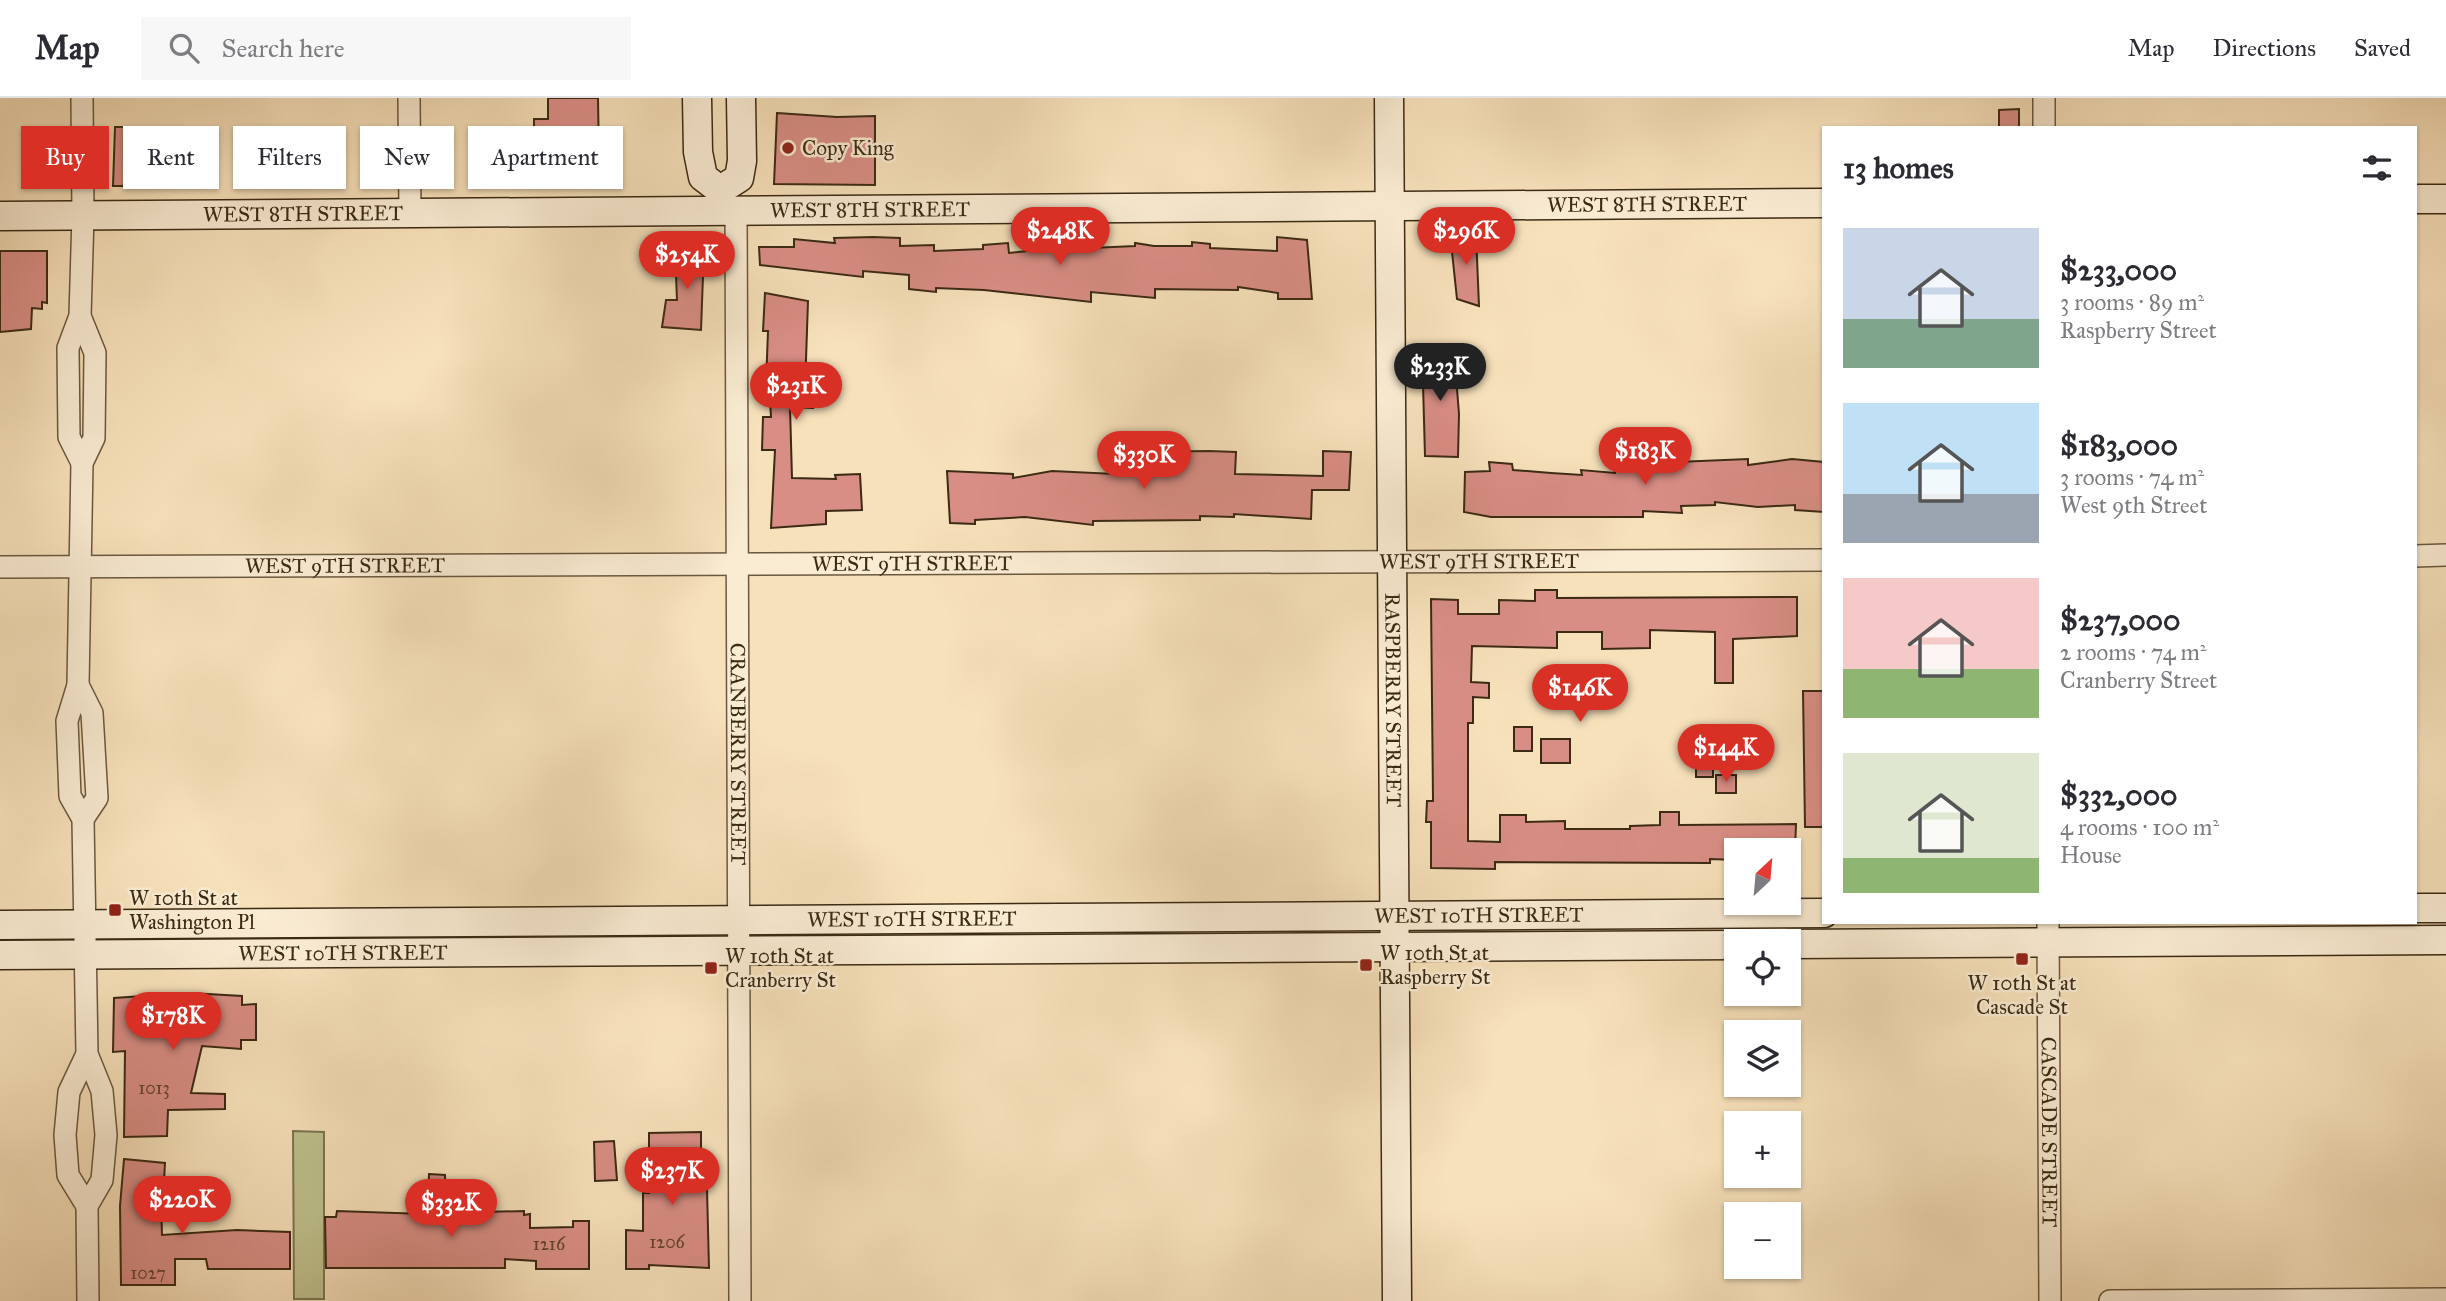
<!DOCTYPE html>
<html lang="en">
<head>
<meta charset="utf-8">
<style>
  :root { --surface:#fff; --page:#f7f7f7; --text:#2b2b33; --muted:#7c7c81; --line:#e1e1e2; --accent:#d93025 }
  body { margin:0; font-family:"IM FELL Great Primer",serif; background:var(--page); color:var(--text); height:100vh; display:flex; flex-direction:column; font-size:26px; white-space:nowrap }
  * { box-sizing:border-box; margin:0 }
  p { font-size:23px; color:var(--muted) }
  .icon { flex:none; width:38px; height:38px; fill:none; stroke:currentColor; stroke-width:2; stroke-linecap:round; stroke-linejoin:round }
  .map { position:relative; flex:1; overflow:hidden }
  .side { position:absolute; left:1822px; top:28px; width:595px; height:798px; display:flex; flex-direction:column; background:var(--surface); border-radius:0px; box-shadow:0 2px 5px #0004 }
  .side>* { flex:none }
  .guide { position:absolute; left:21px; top:28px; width:665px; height:63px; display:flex; gap:14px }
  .needle { width:46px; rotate:26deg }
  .tools { position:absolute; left:1724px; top:740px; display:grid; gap:14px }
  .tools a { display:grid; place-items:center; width:77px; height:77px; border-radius:0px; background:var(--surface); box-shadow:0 2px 5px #0004; font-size:35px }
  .price { position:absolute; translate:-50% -60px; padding:0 16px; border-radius:24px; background:var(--accent); color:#fff; font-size:23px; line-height:46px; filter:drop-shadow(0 2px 4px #0008) }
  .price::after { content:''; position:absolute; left:50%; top:42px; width:21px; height:16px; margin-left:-10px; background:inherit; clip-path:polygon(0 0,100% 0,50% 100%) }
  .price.selected { background:#222; color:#fff }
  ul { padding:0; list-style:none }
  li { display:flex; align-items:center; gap:21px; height:175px; padding:0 21px }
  li span { display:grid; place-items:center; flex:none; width:196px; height:140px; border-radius:0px; color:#555 }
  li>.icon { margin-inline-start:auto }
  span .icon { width:84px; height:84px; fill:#fffc; stroke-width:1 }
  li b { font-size:30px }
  h2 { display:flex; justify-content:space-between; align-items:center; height:84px; padding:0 21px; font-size:30px }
  .pill { padding:0 24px; border-radius:0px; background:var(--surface); box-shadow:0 2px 5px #0004; font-size:24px; line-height:63px }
  .pill.selected { background:var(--accent); color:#fff }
  header { display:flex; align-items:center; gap:42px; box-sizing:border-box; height:98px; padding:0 35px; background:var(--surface); border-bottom:2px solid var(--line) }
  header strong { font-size:33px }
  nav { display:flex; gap:38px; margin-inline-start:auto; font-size:24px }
  .search { width:490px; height:63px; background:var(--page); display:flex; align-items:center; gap:18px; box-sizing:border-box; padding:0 24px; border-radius:0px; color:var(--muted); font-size:26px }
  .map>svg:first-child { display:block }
  .green { fill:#bfc28e; stroke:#7d7651; stroke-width:2 }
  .building { fill:#d98e85; stroke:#3b2a14; stroke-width:2 }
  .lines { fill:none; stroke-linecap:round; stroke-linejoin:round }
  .street-casing { stroke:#6a583e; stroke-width:24 }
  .secondary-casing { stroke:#3b2a14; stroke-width:31 }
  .street { stroke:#faecd3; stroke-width:21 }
  .secondary { stroke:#faecd3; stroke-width:28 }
  .poi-dot { fill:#8f2418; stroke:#faecd3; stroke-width:2.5 }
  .labels { text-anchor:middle; stroke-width:5; stroke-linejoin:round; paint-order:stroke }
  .number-label { font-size:18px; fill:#624330 }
  .poi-label { font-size:21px; fill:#3b2a14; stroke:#faecd3; text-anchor:start }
  .street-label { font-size:21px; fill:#3b2a14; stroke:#faecd3 }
</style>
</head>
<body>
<header>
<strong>Map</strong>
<div class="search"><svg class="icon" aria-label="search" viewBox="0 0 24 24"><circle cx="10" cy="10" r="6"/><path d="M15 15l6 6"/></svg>Search here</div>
<nav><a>Map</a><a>Directions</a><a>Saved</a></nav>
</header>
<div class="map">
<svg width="2446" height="1203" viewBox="0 0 2446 1203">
  <rect width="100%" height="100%" fill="#f7e1bb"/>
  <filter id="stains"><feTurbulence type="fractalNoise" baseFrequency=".00286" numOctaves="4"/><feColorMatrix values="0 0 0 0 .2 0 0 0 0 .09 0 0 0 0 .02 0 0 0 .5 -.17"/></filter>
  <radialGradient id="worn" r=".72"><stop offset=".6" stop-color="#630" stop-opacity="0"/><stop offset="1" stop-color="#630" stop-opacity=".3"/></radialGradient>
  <path class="green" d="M 293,1033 L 324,1034 L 324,1201 L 294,1201 Z"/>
  <g class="building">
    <path d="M 548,0 L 598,0 L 599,62 L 548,63 L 548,54 L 534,54 L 534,21 L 548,21 Z"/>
    <path d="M 2019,11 L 2019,30 L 1999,30 L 1999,12 Z"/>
    <path d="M 777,15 L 837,19 L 875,18 L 875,87 L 774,86 Z"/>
    <path d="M 115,29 L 160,29 L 160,88 L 113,88 Z"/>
    <path d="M 1450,135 L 1476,136 L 1479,208 L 1457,201 Z"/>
    <path d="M 873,139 L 900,140 L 900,148 L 934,147 L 934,153 L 983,151 L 983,147 L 1008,145 L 1009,155 L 1062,149 L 1061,143 L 1092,144 L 1091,150 L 1135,148 L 1135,145 L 1154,148 L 1192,148 L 1192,144 L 1210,146 L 1210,150 L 1277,153 L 1277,139 L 1307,142 L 1312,201 L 1278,201 L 1278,195 L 1238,189 L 1238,192 L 1155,191 L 1155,200 L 1091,194 L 1091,204 L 984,192 L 936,190 L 936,194 L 909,191 L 909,177 L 863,173 L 863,179 L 760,167 L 759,149 L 794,149 L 794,141 L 835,145 L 834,140 Z"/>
    <path d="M 675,150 L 704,151 L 701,232 L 662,229 L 666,202 L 677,202 Z"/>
    <path d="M 0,153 L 47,153 L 47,205 L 42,204 L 42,211 L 32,210 L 31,231 L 0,234 Z"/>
    <path d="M 765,195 L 808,203 L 805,291 L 809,291 L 813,310 L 790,309 L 792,380 L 836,381 L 835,377 L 860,376 L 862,412 L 826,413 L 826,426 L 771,430 L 775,352 L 762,352 L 763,319 L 771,319 L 769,286 L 766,286 L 768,233 L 763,233 Z"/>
    <path d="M 1422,250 L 1454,253 L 1459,316 L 1458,359 L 1425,358 Z"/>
    <path d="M 1675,343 L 1677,364 L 1748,361 L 1748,367 L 1792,361 L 1824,364 L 1824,414 L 1795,412 L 1795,407 L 1758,409 L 1715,404 L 1715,407 L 1681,408 L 1682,415 L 1643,413 L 1643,419 L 1491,419 L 1464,414 L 1465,374 L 1490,373 L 1489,364 L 1512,366 L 1513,372 L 1551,375 L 1582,377 L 1581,372 L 1615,375 L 1614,369 L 1645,370 L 1643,344 Z"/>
    <path d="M 1209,353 L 1236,354 L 1235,376 L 1323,378 L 1323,353 L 1351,354 L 1349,392 L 1312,392 L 1311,421 L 1234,416 L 1234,419 L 1200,418 L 1200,422 L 1093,423 L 1093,427 L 1025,419 L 975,422 L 975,426 L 950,425 L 947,373 L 1013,376 L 1013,380 L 1052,373 L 1136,377 L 1135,354 Z"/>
    <path d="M 1535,492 L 1557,492 L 1557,500 L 1797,499 L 1797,538 L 1733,541 L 1733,585 L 1715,585 L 1715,534 L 1650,532 L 1650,550 L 1602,551 L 1602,534 L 1557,534 L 1557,550 L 1472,548 L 1471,584 L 1489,585 L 1489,600 L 1473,599 L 1473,625 L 1468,625 L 1468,743 L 1500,744 L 1500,717 L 1526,717 L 1526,724 L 1565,723 L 1565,731 L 1630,731 L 1630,728 L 1660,727 L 1660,714 L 1679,714 L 1679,727 L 1796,726 L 1795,752 L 1736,752 L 1736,762 L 1710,761 L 1710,765 L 1495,764 L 1495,771 L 1431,770 L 1431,724 L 1426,724 L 1427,703 L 1433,703 L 1431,501 L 1458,502 L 1458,516 L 1499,516 L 1499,502 L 1535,503 Z"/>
    <path d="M 1803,593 L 1824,593 L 1824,729 L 1805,729 Z"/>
    <rect x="1514" y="629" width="18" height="24"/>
    <rect x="1541" y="641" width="29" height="24"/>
    <rect x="1696" y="660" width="17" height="19"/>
    <rect x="1716" y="677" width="20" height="18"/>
    <path d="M 190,895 L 242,898 L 242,907 L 256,906 L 256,942 L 241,942 L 241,951 L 202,948 L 191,995 L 225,996 L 225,1011 L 168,1012 L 167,1038 L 124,1039 L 125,953 L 113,954 L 114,900 Z"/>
    <path d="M 701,1034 L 701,1091 L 707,1091 L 709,1170 L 649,1167 L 649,1171 L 626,1171 L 626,1132 L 643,1133 L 643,1095 L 649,1095 L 649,1035 Z"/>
    <path d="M 614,1043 L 617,1082 L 595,1083 L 594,1044 Z"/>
    <path d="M 124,1061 L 165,1065 L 163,1102 L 161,1102 L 162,1137 L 237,1132 L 290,1134 L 290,1171 L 208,1171 L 206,1161 L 175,1161 L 175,1187 L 121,1187 L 120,1108 Z"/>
    <path d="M 429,1076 L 445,1077 L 446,1115 L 524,1113 L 524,1117 L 530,1116 L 530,1130 L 573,1129 L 573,1123 L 589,1123 L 589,1171 L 536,1171 L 536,1163 L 505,1161 L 505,1170 L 326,1170 L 325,1119 L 336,1119 L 337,1113 L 425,1116 L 428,1114 Z"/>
  </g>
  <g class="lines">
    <g class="street-casing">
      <g id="street">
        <path d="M 82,0 L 83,118 L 80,218 L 68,250 L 69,339 L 82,365"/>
        <path d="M 409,0 L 410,115"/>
        <path d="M 2044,0 L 2044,30"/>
        <path id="s1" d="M 736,110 L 740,1203"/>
        <path d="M 80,218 L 95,255 L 94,340 L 82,365 L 78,587 L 67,623 L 70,698 L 83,721 L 87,956 L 102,993 L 106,1037 L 102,1082 L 87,1108 L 88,1203"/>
        <path d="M 2415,458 L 2446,457"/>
        <path id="s2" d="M 0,469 L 1824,462"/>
        <path d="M 78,587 L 92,615 L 97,700 L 83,721"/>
        <path id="s3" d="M 2048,824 L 2050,1203"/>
        <path d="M 87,956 L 69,994 L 65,1037 L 68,1077 L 87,1108"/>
        <path d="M 2110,1203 L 2446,1201"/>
      </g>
    </g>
    <g class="secondary-casing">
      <g id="secondary">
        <path d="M 697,0 L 698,54 L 703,79 L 720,92 L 739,80 L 742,63 L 741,0"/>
        <path id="s4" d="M 1389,0 L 1397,1203"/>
        <path d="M 2415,101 L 2446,101"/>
        <path id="s5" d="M 0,118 L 1824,105"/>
        <path d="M 2415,810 L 2446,810"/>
        <path id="s6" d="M 0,827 L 1824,815"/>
        <path d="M 1788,846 L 2446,842"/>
        <path id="s7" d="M 0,857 L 1736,847"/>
      </g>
    </g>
    <use href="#street" class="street"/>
    <use href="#secondary" class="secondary"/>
  </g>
  <g class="poi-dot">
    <circle cx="788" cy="50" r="7"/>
    <rect x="108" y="805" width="14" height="14" rx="3.5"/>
    <rect x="2015" y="854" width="14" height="14" rx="3.5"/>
    <rect x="1359" y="860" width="14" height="14" rx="3.5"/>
    <rect x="704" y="863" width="14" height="14" rx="3.5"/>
  </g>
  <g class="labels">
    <g class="number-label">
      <text x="154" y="996">1013</text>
      <text x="667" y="1150">1206</text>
      <text x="549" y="1152">1216</text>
      <text x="148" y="1181">1027</text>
    </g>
    <g class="poi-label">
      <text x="802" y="57">Copy King</text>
      <text x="129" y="807">W 10th St at<tspan x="129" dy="24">Washington Pl</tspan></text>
      <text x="1380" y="862">W 10th St at<tspan x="1380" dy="24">Raspberry St</tspan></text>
      <text x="725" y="865">W 10th St at<tspan x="725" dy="24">Cranberry St</tspan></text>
      <text x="2022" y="892" text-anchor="middle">W 10th St at<tspan x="2022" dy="24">Cascade St</tspan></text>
    </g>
    <g class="street-label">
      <text dy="7" stroke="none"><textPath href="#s5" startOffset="1647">WEST 8TH STREET</textPath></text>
      <text dy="7" stroke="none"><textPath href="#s5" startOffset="870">WEST 8TH STREET</textPath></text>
      <text dy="7" stroke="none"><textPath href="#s5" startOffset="303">WEST 8TH STREET</textPath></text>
      <text dy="7" stroke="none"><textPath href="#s2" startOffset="1479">WEST 9TH STREET</textPath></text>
      <text dy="7" stroke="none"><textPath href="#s2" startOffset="912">WEST 9TH STREET</textPath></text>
      <text dy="7" stroke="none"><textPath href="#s2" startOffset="345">WEST 9TH STREET</textPath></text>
      <text dy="7" stroke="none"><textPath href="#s4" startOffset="602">RASPBERRY STREET</textPath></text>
      <text dy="7" stroke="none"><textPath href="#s1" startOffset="546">CRANBERRY STREET</textPath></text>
      <text dy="7" stroke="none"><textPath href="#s6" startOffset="1479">WEST 10TH STREET</textPath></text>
      <text dy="7" stroke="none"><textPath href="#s6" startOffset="912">WEST 10TH STREET</textPath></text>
      <text dy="7" stroke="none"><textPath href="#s7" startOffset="343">WEST 10TH STREET</textPath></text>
      <text dy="7" stroke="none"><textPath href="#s3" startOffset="210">CASCADE STREET</textPath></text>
    </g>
  </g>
  <rect width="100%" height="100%" filter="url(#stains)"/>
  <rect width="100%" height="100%" fill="url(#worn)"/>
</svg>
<div class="tools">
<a><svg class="needle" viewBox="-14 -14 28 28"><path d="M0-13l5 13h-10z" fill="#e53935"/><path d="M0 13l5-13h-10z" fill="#7c7c81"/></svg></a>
<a><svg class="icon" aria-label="locate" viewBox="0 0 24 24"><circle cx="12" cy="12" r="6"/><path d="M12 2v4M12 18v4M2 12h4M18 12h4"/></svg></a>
<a><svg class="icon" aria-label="layers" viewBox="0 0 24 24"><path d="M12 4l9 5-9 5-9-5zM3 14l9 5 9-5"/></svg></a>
<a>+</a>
<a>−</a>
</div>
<b class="price" style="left:1060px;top:169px">$248K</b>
<b class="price" style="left:1466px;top:169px">$296K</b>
<b class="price" style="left:687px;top:193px">$254K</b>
<b class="price selected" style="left:1440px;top:305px">$233K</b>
<b class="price" style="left:796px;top:324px">$231K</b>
<b class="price" style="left:1645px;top:389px">$183K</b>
<b class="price" style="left:1144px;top:393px">$330K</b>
<b class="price" style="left:1580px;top:626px">$146K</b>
<b class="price" style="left:1726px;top:686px">$144K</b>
<b class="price" style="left:173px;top:954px">$178K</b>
<b class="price" style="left:672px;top:1109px">$237K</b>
<b class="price" style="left:182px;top:1138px">$220K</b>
<b class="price" style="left:451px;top:1141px">$332K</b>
<div class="guide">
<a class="pill selected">Buy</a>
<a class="pill">Rent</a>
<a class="pill">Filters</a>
<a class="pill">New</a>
<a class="pill">Apartment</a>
</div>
<section class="side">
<h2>13 homes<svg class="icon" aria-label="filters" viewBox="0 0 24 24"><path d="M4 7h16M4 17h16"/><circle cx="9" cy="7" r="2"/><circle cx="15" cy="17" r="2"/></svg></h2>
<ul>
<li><span style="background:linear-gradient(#c9d6e8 65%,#7fa58c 0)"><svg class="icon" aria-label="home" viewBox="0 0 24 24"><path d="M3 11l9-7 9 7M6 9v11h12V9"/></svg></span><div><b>$233,000</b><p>3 rooms · 89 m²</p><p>Raspberry Street</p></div></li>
<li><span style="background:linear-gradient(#bfe0f5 65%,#9aa5b1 0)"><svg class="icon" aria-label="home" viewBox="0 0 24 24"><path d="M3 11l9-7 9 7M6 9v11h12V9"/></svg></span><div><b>$183,000</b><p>3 rooms · 74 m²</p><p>West 9th Street</p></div></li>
<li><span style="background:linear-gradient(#f6c9c9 65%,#8fb573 0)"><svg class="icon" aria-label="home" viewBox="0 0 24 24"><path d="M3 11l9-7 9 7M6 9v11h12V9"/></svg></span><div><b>$237,000</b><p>2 rooms · 74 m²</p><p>Cranberry Street</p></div></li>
<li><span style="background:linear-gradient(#dfe7d0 75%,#8fb573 0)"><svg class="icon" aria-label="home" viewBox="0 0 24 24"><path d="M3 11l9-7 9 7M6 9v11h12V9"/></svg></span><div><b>$332,000</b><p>4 rooms · 100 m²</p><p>House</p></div></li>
</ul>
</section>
</div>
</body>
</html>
